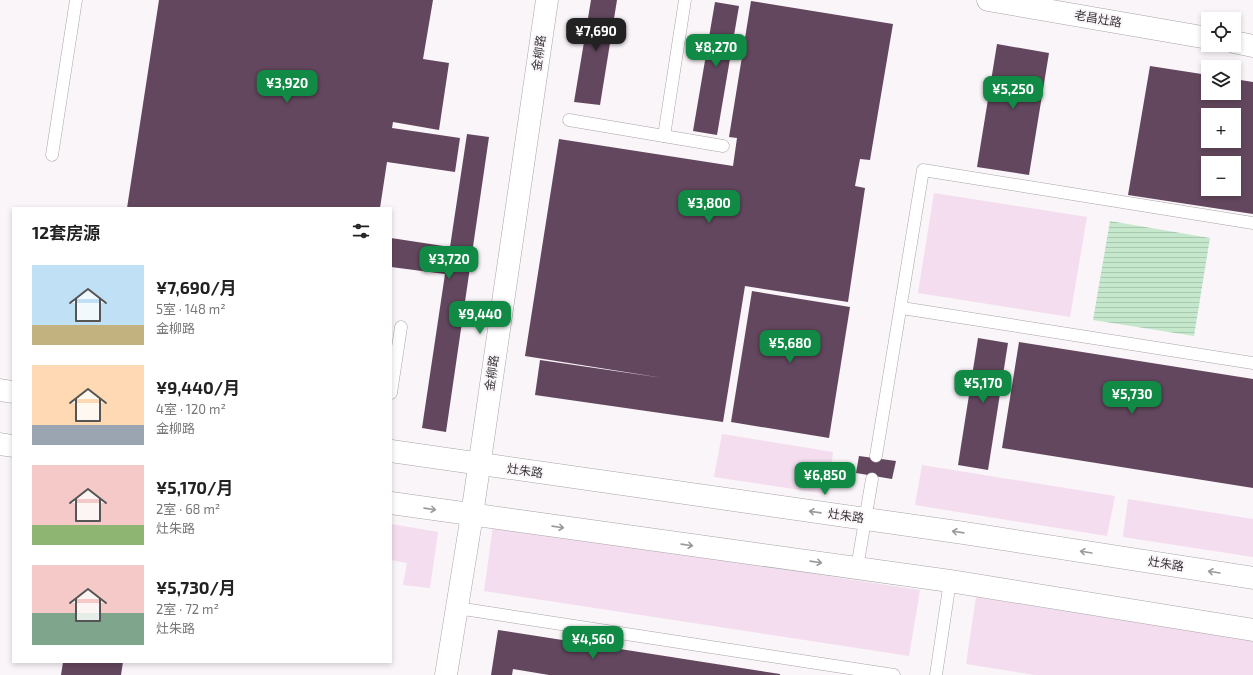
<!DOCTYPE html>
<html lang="zh">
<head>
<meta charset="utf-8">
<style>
  :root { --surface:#fff; --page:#f6f6f6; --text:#222; --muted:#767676; --accent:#108a45 }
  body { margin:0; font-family:"Exo 2","Noto Sans SC",sans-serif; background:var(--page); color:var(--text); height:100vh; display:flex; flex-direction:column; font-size:15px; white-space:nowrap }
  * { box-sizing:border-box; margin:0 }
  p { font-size:13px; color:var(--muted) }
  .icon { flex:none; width:22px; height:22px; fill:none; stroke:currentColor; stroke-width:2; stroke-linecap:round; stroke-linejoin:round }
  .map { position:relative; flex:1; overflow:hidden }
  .sheet { position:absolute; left:12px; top:207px; width:380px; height:456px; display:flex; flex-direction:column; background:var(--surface); border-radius:0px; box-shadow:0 2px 6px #0003 }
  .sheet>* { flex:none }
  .buttons { position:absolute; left:1201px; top:12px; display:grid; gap:8px }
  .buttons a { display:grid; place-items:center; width:40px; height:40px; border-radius:0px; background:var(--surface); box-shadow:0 2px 6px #0003; font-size:20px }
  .price { position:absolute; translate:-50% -34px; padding:0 9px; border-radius:8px; background:var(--accent); color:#fff; font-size:13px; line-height:26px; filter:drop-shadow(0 1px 2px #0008) }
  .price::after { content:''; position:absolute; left:50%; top:24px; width:12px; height:9px; margin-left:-6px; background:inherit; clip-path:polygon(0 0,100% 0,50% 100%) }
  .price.active { background:#222; color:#fff }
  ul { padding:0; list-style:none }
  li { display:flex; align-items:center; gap:12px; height:100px; padding:0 20px }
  li span { display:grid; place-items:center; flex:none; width:112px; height:80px; border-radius:0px; color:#555 }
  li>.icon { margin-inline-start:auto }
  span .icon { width:48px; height:48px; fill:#fffc; stroke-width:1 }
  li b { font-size:17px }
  h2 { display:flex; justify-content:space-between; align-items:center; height:48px; padding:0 20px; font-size:17px }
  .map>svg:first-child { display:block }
  .garden { fill:#f3ddee }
  .water { fill:url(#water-rules) }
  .building { fill:#63475e; fill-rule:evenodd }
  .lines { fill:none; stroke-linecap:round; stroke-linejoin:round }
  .service-casing { stroke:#a8a4a7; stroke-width:13 }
  .tertiary-casing { stroke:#a8a4a7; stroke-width:23 }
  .secondary-casing { stroke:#a8a4a7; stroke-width:23 }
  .service { stroke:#fff; stroke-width:12 }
  .tertiary { stroke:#fff; stroke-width:22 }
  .secondary { stroke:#fff; stroke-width:22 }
  .oneway { stroke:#9b9a9b }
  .labels { text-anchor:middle; stroke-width:4; stroke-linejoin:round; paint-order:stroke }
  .street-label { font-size:12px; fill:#373537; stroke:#faf5f9 }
</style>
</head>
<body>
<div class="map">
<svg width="1253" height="675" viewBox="0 0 1253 675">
  <defs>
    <pattern id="water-rules" width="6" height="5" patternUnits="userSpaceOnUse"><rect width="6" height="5" fill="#c5e8cc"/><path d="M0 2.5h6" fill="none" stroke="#aac8b0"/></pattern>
  </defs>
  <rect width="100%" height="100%" fill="#faf5f9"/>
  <g class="garden">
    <path d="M 934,193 L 1087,217 L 1070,317 L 918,293 Z"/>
    <path d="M 722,434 L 833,452 L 828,494 L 714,477 Z"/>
    <path d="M 922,465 L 1115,496 L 1107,536 L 915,505 Z"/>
    <path d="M 1128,499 L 1253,519 L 1253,557 L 1123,537 Z"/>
    <path d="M 391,524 L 438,532 L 430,588 L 403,585 L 407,563 L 391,560 Z"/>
    <path d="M 493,526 L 920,590 L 909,656 L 484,591 Z"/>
    <path d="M 976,597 L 1253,641 L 1253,675 L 1035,675 L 966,664 Z"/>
  </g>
  <path class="water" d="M 1110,221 L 1210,238 L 1194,336 L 1093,320 Z"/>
  <g class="building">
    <path d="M 159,0 L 433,0 L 423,59 L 449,63 L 439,130 L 393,122 L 392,128 L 460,138 L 455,172 L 387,162 L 380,208 L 127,208 Z"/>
    <path d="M 591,0 L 617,0 L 600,105 L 574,102 Z"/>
    <path d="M 751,1 L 893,24 L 870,160 L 860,159 L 855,186 L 865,188 L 848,302 L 745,286 L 723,422 L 535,395 L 540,360 L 663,378 L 525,356 L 559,139 L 733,166 L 737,138 L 729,137 Z"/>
    <path d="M 715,2 L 739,6 L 717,135 L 693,131 Z"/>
    <path d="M 997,44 L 1049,53 L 1029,175 L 977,167 Z"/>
    <path d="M 1150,66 L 1208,75 L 1208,93 L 1234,93 L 1234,79 L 1253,82 L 1253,214 L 1128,195 ZM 1208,115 L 1234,115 L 1234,141 L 1208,141 ZM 1208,163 L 1234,163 L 1234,189 L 1208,189 Z"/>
    <path d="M 467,134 L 489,137 L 446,432 L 422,428 L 445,274 L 391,267 L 391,238 L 450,247 Z"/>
    <path d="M 752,291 L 850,307 L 829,438 L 731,422 Z"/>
    <path d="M 978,338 L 1008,343 L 988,470 L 958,465 Z"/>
    <path d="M 1019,342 L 1253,379 L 1253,488 L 1002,448 Z"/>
    <path d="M 859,456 L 896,461 L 892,479 L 856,473 Z"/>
    <path d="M 498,630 L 780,674 L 780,675 L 549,675 L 513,669 L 512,675 L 491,675 Z"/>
    <path d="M 63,662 L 123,662 L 121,675 L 61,675 Z"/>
  </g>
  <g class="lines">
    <g class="service-casing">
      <g id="service">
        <path d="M 569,120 L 723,146"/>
        <path d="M 664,136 L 685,0"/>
        <path d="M 52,155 L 76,0"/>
        <path d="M 902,308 L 1253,363"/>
        <path d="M 391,393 L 401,327"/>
        <path d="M 876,456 L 923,170 L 1253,223"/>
        <path d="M 857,568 L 872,479"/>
        <path d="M 457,608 L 894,675"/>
        <path d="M 936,675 L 950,581"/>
      </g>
    </g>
    <g class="tertiary-casing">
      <g id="tertiary">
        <path d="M 988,0 L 1208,38"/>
        <path d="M 1234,42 L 1253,46"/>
        <path d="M 446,675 L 472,515 L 547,0"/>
      </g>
    </g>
    <g class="secondary-casing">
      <g id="secondary">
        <path d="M 0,390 L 13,392"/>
        <path d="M 0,444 L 13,446"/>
        <path d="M 391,451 L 964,533 L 1253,578"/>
        <path d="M 391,503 L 950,581 L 1253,630"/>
      </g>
    </g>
    <use href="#service" class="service"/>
    <use href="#tertiary" class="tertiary"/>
    <use href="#secondary" class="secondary"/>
  </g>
  <defs><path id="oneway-shaft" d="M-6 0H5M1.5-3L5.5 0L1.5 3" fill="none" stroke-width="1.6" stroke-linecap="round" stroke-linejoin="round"/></defs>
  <g class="oneway">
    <use href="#oneway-shaft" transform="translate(430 509) rotate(8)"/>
    <use href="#oneway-shaft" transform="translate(815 512) rotate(-172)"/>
    <use href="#oneway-shaft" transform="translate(558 527) rotate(8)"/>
    <use href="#oneway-shaft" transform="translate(958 532) rotate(-172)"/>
    <use href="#oneway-shaft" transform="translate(687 545) rotate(8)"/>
    <use href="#oneway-shaft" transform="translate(1086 552) rotate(-171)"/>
    <use href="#oneway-shaft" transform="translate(816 562) rotate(8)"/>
    <use href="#oneway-shaft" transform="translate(1214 572) rotate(-171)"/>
  </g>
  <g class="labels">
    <g class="street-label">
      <text transform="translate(1098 19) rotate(10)" y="4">老昌灶路</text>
      <text transform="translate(539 53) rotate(-82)" y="4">金柳路</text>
      <text transform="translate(492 373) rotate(-82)" y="4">金柳路</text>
      <text transform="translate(525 471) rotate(8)" y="4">灶朱路</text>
      <text transform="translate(846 516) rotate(8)" y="4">灶朱路</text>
      <text transform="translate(1166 564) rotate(9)" y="4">灶朱路</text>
    </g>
  </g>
</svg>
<div class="buttons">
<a><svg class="icon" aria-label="locate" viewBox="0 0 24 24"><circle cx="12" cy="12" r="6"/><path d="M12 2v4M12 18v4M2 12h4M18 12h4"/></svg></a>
<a><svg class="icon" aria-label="layers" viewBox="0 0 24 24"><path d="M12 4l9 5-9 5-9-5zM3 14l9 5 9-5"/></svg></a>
<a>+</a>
<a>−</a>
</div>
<b class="price active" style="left:596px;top:52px">¥7,690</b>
<b class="price" style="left:716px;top:68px">¥8,270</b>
<b class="price" style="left:287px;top:104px">¥3,920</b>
<b class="price" style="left:1013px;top:110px">¥5,250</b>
<b class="price" style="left:709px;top:224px">¥3,800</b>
<b class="price" style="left:449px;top:280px">¥3,720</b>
<b class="price" style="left:480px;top:335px">¥9,440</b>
<b class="price" style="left:790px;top:364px">¥5,680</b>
<b class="price" style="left:983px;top:404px">¥5,170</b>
<b class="price" style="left:1132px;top:415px">¥5,730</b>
<b class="price" style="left:825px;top:496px">¥6,850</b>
<b class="price" style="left:593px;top:660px">¥4,560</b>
<section class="sheet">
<h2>12套房源<svg class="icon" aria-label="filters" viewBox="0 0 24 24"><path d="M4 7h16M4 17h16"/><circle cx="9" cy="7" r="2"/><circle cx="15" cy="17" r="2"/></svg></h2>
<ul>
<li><span style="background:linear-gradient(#bfe0f5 75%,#c2b280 0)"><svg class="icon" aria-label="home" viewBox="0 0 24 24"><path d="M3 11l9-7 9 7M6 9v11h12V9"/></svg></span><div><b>¥7,690/月</b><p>5室 · 148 m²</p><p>金柳路</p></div></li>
<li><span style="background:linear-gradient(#ffd9b3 75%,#9aa5b1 0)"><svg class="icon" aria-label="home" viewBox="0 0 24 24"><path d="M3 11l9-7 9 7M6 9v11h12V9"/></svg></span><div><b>¥9,440/月</b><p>4室 · 120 m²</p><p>金柳路</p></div></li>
<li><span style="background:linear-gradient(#f6c9c9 75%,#8fb573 0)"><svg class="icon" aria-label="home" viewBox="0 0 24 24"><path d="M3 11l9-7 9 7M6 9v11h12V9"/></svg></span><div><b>¥5,170/月</b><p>2室 · 68 m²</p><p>灶朱路</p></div></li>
<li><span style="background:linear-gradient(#f6c9c9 60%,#7fa58c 0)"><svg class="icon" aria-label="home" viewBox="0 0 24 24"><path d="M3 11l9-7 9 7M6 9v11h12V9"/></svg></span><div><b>¥5,730/月</b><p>2室 · 72 m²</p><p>灶朱路</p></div></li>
</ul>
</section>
</div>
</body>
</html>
